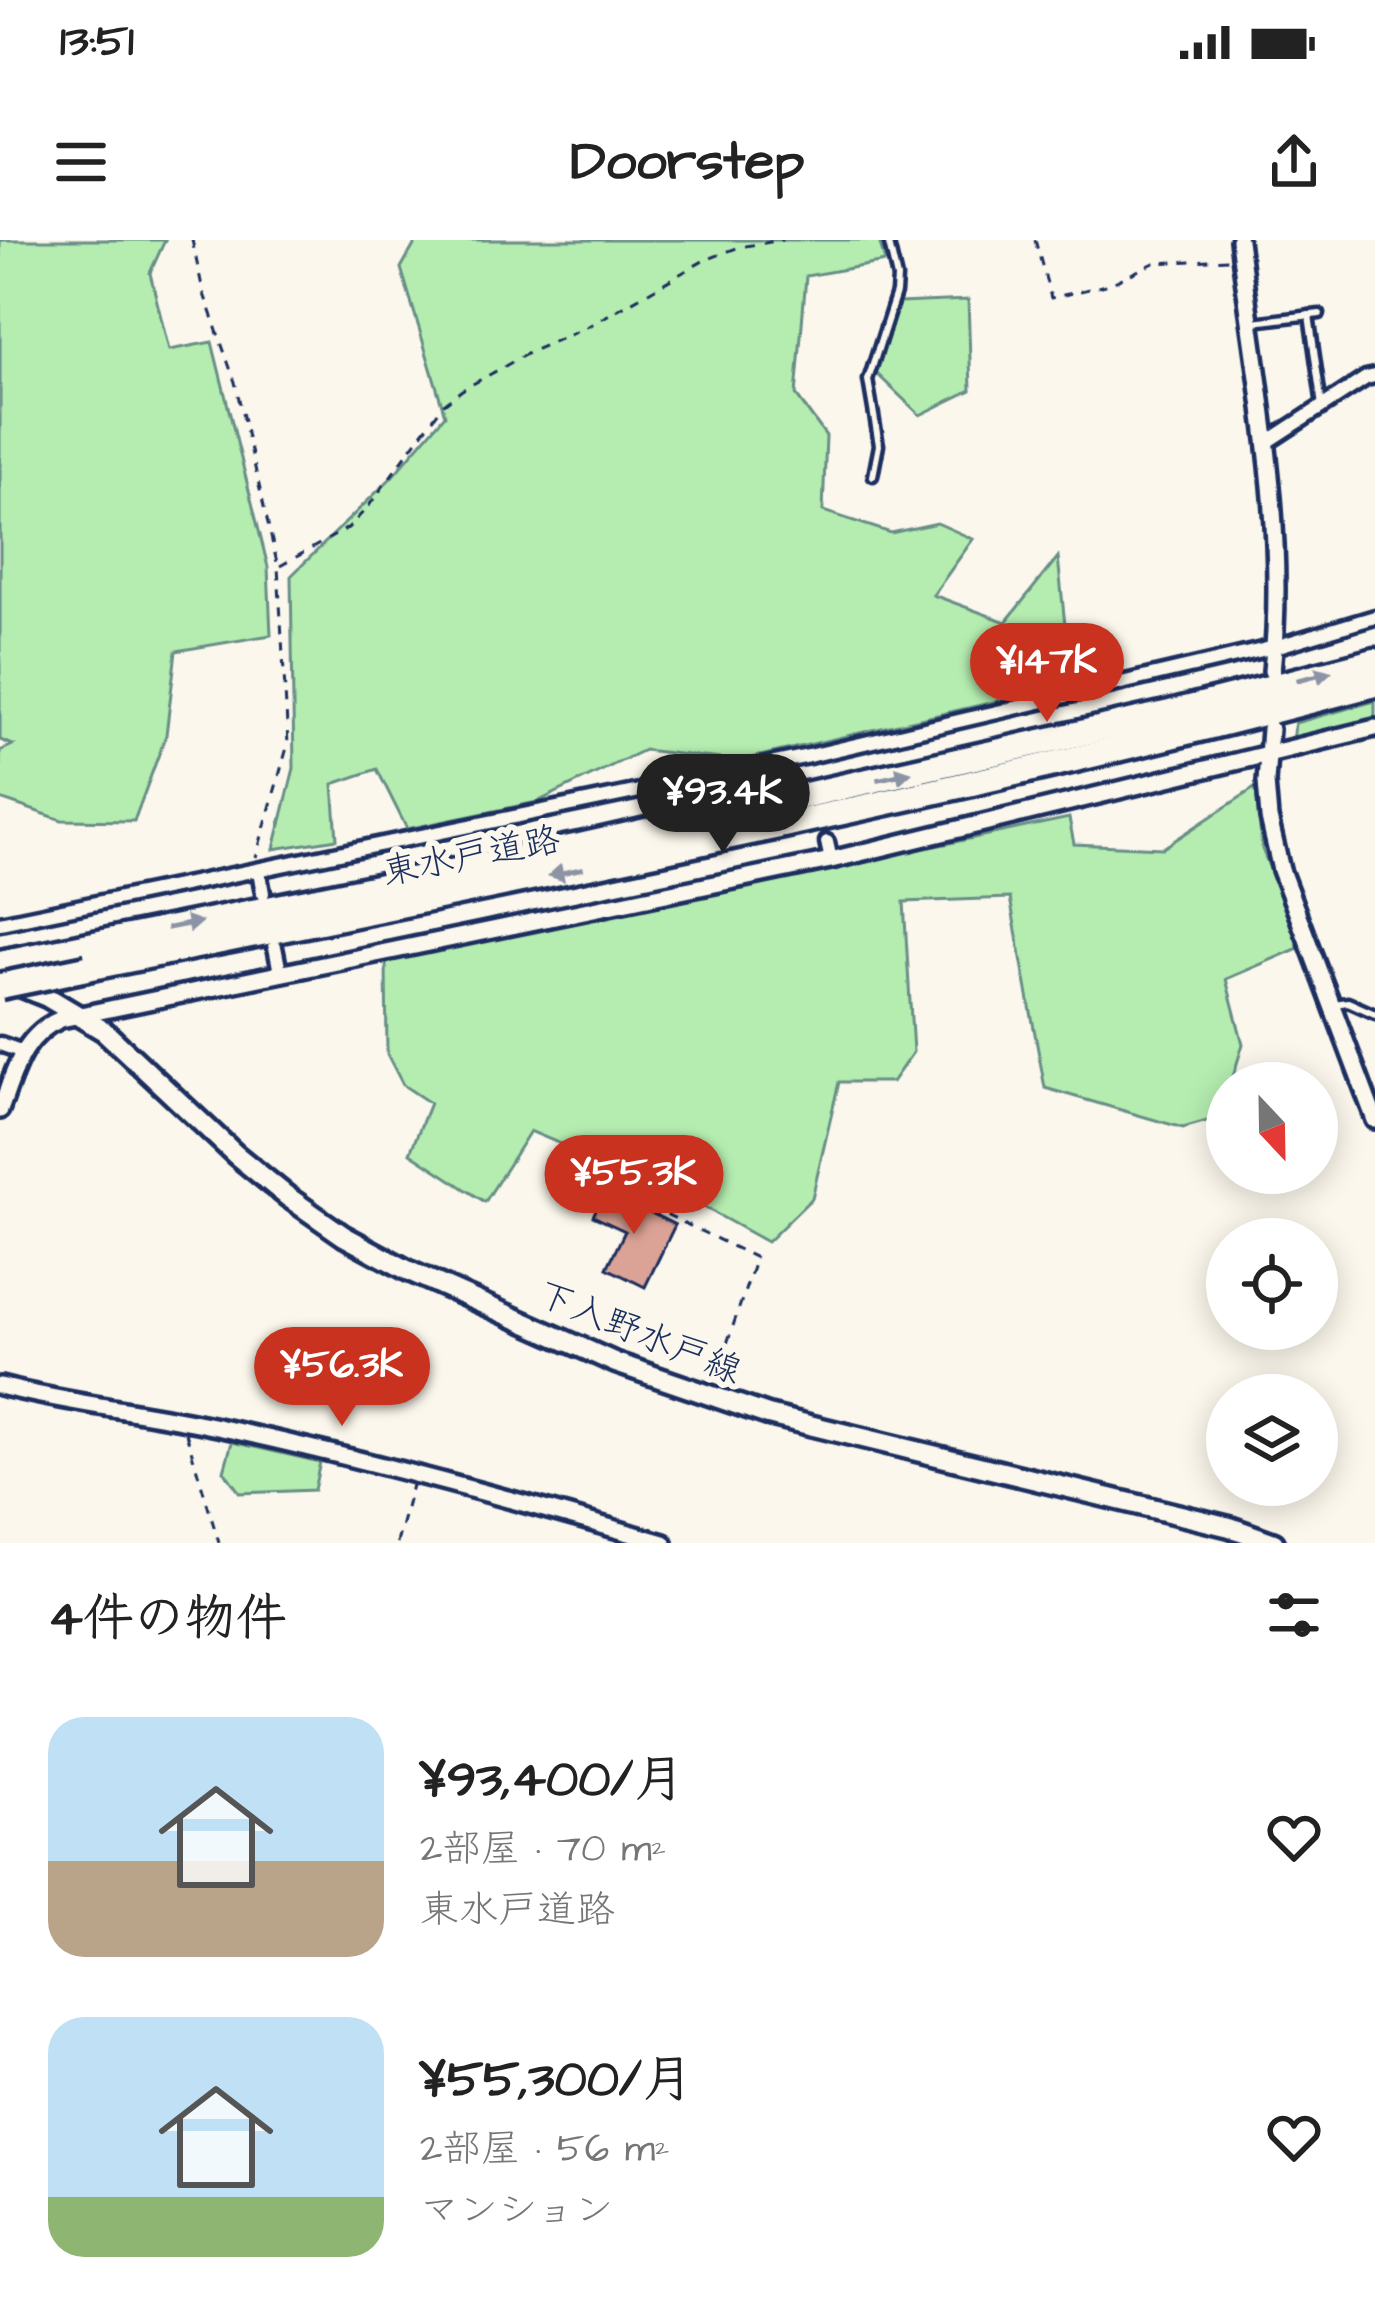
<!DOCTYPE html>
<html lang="ja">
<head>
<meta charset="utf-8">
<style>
  :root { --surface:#fff; --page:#f2f2f2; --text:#222; --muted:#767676; --accent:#c8321e }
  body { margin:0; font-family:"Architects Daughter","Klee One",sans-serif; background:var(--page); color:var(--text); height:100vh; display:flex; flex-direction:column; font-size:45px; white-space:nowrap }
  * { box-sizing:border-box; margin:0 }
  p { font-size:39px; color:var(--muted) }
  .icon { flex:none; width:66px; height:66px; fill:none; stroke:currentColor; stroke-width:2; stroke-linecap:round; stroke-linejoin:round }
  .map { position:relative; height:1303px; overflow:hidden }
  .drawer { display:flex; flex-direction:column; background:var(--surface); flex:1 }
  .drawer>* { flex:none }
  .needle { width:78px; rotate:158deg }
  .controls { position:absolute; left:1206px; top:822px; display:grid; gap:24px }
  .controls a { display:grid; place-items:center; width:132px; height:132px; border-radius:50%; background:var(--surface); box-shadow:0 6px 30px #0003; font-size:60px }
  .price { position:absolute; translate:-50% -102px; padding:0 27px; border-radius:42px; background:var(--accent); color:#fff; font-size:39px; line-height:78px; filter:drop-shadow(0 3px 6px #0008) }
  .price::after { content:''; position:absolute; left:50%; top:72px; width:36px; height:27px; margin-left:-18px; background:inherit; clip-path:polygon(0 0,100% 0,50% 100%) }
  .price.active { background:#222; color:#fff }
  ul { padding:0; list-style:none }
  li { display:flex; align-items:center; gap:36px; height:300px; padding:0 48px }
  li span { display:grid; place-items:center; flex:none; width:336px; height:240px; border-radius:36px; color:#555 }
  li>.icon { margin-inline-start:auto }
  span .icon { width:144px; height:144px; fill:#fffc; stroke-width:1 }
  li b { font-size:51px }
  h2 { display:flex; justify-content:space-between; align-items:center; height:144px; padding:0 48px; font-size:51px }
  .status { display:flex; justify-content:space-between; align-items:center; height:84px; padding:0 60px; background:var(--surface); direction:ltr }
  .status svg { height:33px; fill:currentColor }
  header { display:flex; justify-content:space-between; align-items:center; height:156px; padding:0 48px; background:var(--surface); font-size:54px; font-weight:800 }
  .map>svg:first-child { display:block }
  .green { fill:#b5edb0; stroke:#688e87; stroke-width:3 }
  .building { fill:#dba395; stroke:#1b2f5e; stroke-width:3 }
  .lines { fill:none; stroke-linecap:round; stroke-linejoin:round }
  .service-casing { stroke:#1b2f5e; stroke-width:15 }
  .minor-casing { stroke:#1b2f5e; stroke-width:21 }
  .tertiary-casing { stroke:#1b2f5e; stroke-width:24 }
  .secondary-casing { stroke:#1b2f5e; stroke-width:27 }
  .motorway-casing { stroke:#1b2f5e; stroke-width:33 }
  .path { stroke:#1b2f5e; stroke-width:3; stroke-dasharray:9 9; stroke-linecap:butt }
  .service { stroke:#fbf7ec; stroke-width:6 }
  .minor { stroke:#fbf7ec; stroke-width:12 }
  .tertiary { stroke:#fbf7ec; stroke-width:15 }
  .secondary { stroke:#fbf7ec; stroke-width:18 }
  .motorway { stroke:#fbf7ec; stroke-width:24 }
  .motorway-bridge-casing { stroke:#1b2f5e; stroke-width:33; stroke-linecap:butt }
  .motorway-bridge { stroke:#fbf7ec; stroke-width:24 }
  .oneway { fill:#8b93a5 }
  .labels { text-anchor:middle; stroke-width:12; stroke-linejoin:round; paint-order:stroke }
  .street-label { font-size:36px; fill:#1b2f5e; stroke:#fbf7ec }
</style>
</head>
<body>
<div class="status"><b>13:51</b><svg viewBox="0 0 49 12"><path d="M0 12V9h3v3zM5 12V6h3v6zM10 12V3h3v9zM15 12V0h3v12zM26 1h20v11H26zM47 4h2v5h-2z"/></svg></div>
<header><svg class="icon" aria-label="menu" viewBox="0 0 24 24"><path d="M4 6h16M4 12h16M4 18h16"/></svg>Doorstep<svg class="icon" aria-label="share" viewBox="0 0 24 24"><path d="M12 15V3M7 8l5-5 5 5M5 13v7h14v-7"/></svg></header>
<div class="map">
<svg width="1375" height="1303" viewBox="0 0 1375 1303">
  <rect width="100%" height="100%" fill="#fbf7ec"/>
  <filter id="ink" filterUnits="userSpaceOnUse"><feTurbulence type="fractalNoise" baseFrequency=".00833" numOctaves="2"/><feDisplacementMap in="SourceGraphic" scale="24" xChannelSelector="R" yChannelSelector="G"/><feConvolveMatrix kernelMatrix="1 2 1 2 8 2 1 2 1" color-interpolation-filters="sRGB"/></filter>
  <g filter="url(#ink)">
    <g class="green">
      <path d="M 0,0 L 165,0 L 150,33 L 169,110 L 212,102 L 268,327 L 271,395 L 176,411 L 166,495 L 134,581 L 62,580 L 0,559 L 0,511 L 13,505 L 0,500 Z"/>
      <path d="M 417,0 L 879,0 L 885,22 L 806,36 L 796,155 L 826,196 L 823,271 L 891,293 L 937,283 L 973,299 L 933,355 L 1006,382 L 1058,317 L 1066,395 L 1018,414 L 1032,453 L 738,521 L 644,510 L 537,562 L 407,589 L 377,529 L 333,544 L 337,599 L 274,609 L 294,528 L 291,336 L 391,238 L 445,175 L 401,28 Z"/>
      <path d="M 968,60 L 971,150 L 920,175 L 874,131 L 899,63 Z"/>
      <path d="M 1375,461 L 1375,480 L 1293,502 L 1295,483 Z"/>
      <path d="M 1256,547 L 1262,609 L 1301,707 L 1226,739 L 1243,804 L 1231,843 L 1227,843 L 1221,877 L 1183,888 L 1045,848 L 1010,658 L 904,662 L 913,812 L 892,842 L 839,842 L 812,958 L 767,1002 L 682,955 L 530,891 L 485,962 L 410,913 L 430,863 L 403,845 L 387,814 L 386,721 L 1069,578 L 1074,604 L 1163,608 Z"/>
      <path d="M 232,1202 L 320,1222 L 314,1250 L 240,1253 L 224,1231 Z"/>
    </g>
    <path class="building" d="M 605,950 L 675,985 L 645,1047 L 607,1028 L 625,991 L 593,976 Z"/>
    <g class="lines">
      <g class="service-casing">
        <g id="service">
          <path d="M 1309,75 L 1322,166"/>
          <path d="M 1253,82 L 1320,74"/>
          <path d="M 873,236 L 879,205 L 868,140 L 896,53 L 897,38 L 888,0"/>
          <path d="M 1334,764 L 1348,762 L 1375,774"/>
        </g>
      </g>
      <g class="minor-casing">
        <g id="minor">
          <path d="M 1266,203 L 1366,138 L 1375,136"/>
          <path d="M 827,602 L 831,620"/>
          <path d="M 259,631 L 263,653"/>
          <path d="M 0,683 L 809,516 L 1275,407 L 1375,377"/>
          <path d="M 275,707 L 280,732"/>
          <path d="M 0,804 L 23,812"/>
        </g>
      </g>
      <g class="tertiary-casing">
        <g id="tertiary">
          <path d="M 1239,0 C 1257,143 1287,286 1272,431"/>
          <path d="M 1270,489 L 1266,542 L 1269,578 L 1281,630 L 1375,880"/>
          <path d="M 0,870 C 14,833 22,795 61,779 L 831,620 L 1375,488"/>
          <path d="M 0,1146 C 75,1165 151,1172 227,1189 C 374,1221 519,1261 664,1303"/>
        </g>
      </g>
      <g class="secondary-casing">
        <path id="secondary" d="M 10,742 L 47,757 L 104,791 L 236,915 L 288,957 L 344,996 L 409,1031 L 616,1123 L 768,1175 L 1230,1287 L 1274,1303"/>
      </g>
      <g class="motorway-casing">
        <g id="motorway">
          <path d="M 0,723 L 580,606 L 1170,473 L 1375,421"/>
          <path d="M 87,728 C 518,641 950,557 1375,444"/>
        </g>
      </g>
      <g class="path">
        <path d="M 192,0 L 203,51 L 235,142 L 278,327 L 288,504 L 256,617"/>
        <path d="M 1035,0 L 1051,58 L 1110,44 L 1154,23 L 1228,19"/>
        <path d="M 897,3 L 910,0"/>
        <path d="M 280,326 L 348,288 L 368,267 L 444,164 L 462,150 L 530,112 L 585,88 L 703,21 L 739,7 L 783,0"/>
        <path d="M 602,943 L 756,1018 L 715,1139"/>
        <path d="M 186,1193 L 219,1303"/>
        <path d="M 397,1303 L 412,1245"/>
      </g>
      <use href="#service" class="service"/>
      <use href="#minor" class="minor"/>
      <use href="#tertiary" class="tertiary"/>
      <use href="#secondary" class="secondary"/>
      <use href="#motorway" class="motorway"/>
      <g class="motorway-bridge-casing">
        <path id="motorway-bridge" d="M 0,746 L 87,728"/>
      </g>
      <use href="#motorway-bridge" class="motorway-bridge"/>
    </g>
    <defs><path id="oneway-solid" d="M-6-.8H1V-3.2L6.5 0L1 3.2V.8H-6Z" transform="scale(3)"/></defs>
    <g class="oneway">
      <use href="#oneway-solid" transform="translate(1314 436) rotate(-14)"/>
      <use href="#oneway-solid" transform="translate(894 536) rotate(-12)"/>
      <use href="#oneway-solid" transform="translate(566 632) rotate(168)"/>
      <use href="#oneway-solid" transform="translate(184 685) rotate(-11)"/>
    </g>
  </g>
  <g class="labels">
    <g class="street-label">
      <text transform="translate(471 614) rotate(-11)" y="13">東水戸道路</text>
      <text transform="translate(640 1091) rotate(22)" y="13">下入野水戸線</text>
    </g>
  </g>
</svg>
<div class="controls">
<a><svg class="needle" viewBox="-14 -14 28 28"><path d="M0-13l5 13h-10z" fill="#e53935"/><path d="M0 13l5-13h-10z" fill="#767676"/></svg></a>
<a><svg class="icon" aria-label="locate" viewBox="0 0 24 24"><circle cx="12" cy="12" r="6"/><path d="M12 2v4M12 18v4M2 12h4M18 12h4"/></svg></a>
<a><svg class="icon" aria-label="layers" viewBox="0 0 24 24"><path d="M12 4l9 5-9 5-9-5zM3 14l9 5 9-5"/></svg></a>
</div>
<b class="price" style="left:1047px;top:485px">¥147K</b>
<b class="price active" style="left:723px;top:616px">¥93.4K</b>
<b class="price" style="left:634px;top:997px">¥55.3K</b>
<b class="price" style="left:342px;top:1189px">¥56.3K</b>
</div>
<section class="drawer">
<h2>4件の物件<svg class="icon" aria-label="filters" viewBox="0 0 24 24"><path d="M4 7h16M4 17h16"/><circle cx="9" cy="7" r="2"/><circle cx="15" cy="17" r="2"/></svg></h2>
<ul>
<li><span style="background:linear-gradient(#bfe0f5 60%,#b9a48a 0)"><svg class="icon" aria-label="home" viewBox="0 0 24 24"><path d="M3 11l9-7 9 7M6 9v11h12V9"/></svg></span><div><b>¥93,400/月</b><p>2部屋 · 70 m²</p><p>東水戸道路</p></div><svg class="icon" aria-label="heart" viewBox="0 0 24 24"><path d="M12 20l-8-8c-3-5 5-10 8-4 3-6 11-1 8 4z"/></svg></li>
<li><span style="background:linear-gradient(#bfe0f5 75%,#8fb573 0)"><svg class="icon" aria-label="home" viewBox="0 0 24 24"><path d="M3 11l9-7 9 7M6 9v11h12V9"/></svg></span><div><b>¥55,300/月</b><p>2部屋 · 56 m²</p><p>マンション</p></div><svg class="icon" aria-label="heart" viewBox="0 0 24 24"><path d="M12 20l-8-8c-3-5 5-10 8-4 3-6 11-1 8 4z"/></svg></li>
</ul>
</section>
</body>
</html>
